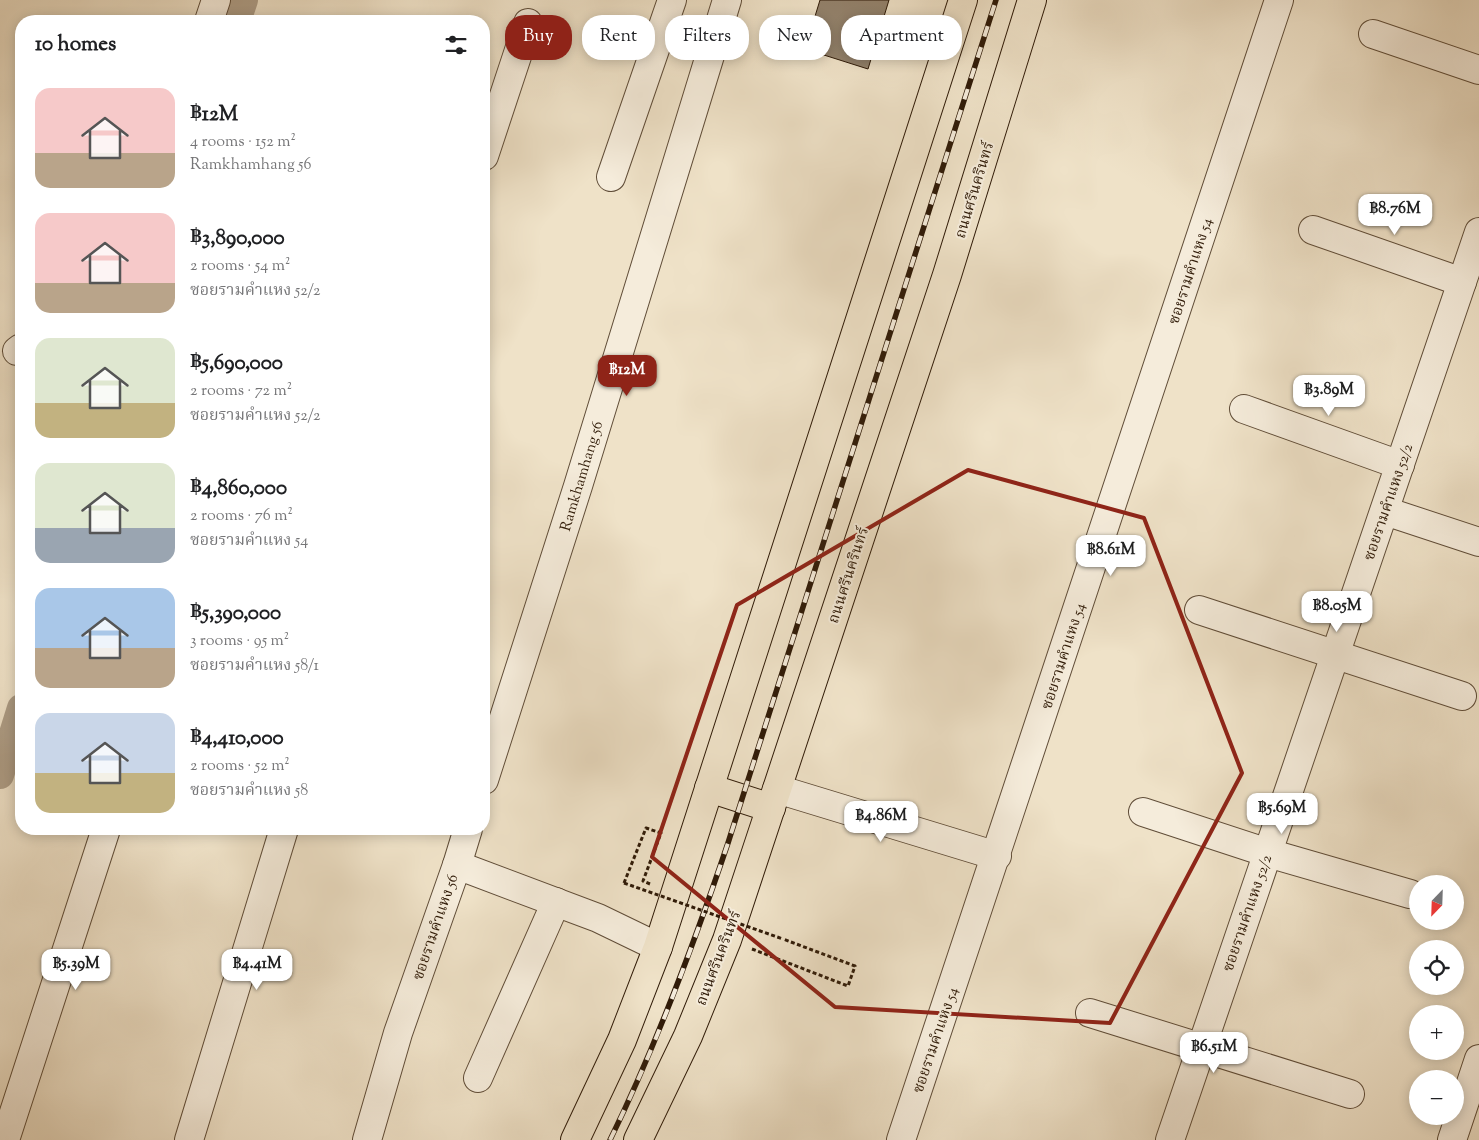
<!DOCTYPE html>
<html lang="en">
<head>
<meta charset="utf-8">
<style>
  :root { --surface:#fff; --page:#f2f2f2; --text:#202124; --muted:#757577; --accent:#8f2418 }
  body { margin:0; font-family:"Sorts Mill Goudy","Noto Serif Thai",serif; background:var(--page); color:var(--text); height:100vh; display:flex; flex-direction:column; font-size:19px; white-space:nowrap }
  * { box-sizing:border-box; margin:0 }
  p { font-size:16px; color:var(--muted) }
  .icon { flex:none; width:28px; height:28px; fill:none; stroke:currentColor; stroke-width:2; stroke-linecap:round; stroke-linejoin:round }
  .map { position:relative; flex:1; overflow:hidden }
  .drawer { position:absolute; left:15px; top:15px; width:475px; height:820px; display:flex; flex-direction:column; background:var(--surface); border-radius:20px; box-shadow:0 2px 12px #0003 }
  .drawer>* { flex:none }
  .top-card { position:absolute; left:505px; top:15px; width:475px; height:45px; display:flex; gap:10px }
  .needle { width:32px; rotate:203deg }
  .controls { position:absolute; left:1409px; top:875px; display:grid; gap:10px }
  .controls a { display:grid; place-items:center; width:55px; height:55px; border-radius:50%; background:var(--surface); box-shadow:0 2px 12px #0003; font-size:25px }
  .price { position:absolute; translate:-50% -42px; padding:0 11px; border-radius:10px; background:#fff; color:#222; font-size:16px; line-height:32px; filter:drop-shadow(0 1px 2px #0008) }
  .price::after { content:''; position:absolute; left:50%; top:30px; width:15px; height:11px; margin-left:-8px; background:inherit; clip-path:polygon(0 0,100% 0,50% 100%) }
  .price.active { background:var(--accent); color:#fff }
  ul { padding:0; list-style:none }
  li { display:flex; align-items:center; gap:15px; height:125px; padding:0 20px }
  li span { display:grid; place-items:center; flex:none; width:140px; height:100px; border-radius:15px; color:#555 }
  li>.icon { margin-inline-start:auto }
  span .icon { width:60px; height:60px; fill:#fffc; stroke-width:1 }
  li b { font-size:21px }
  h2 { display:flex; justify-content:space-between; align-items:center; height:60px; padding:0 20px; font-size:21px }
  .chip { padding:0 18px; border-radius:20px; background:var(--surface); box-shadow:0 2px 12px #0003; font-size:18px; line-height:45px }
  .chip.active { background:var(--accent); color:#fff }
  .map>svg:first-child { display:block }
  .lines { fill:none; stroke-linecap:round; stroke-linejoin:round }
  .canal { stroke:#ae9e87; stroke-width:28 }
  .building { fill:#93826c; stroke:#301b08 }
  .minor-casing { stroke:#604d38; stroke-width:30 }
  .major-casing { stroke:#301b08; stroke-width:30 }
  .path { stroke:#301b08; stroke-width:3; stroke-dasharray:4 2.5; stroke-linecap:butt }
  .minor { stroke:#f5ecdb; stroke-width:28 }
  .major { stroke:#efe2c8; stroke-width:28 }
  .rail-casing { stroke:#301b08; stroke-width:5.5 }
  .rail { stroke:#f5ecdb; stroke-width:4; stroke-dasharray:11; stroke-linecap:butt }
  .path-bridge { stroke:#301b08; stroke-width:3; stroke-dasharray:4 2.5; stroke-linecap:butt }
  .marked { fill:none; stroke:#8f2418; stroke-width:4; stroke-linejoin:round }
  .labels { text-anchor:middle; stroke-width:4; stroke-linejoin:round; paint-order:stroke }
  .street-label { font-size:15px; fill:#301b08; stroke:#f5ecdb }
</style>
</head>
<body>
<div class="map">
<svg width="1479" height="1140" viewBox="0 0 1479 1140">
  <rect width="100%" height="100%" fill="#efe2c8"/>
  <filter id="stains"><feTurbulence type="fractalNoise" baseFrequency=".004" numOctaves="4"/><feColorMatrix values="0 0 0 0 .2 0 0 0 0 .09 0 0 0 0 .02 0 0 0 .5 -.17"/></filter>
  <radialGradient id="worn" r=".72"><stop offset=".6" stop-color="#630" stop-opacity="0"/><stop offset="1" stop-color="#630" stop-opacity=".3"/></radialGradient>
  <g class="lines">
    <g class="canal">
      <path d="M 237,21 L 244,0"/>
      <path d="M 0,775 L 21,708"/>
    </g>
  </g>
  <path class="building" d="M 820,0 L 889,0 L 868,69 L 805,49 Z"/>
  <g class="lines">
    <g class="minor-casing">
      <g id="minor">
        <path d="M 209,21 L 216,0"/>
        <path d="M 1373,34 L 1479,70"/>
        <path d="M 484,156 L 528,23"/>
        <path d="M 611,177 L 672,0"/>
        <path d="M 1313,230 L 1462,282"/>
        <path d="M 17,351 L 21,348"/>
        <path d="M 1244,409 L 1400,465"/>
        <path d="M 1385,511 L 1479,542"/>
        <path d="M 1199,610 L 1462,696"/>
        <path d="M 484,780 L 578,486 L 727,0"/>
        <path d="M 777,789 L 997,856"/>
        <path d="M 1143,812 L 1268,853 L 1410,894"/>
        <path d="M 457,865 L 468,829"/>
        <path d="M 1090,1013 L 1350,1094"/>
        <path d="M 478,1078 L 556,902"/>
        <path d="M 5,1140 L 106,829"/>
        <path d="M 189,1140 L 284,829"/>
        <path d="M 367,1140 L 398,1033 L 457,865 L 598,918 L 658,947"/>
        <path d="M 901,1140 L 1279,0"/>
        <path d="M 1170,1140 L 1479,232"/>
        <path d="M 1452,1140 L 1479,1059"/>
      </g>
    </g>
    <g class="major-casing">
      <g id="major">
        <path d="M 709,788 L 771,808"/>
        <path d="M 575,1140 L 622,1040 L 658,947 L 963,0"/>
        <path d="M 638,1140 L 688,1036 L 727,940 L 947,275 L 1032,0"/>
      </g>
    </g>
    <g class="path">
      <path d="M 624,883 L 646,828 L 661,833 L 643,881 L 650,884"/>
      <path d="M 752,949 L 848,986 L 855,966 L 783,939"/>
    </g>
    <use href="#minor" class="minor"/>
    <use href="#major" class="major"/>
    <g class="rail-casing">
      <path id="rail" d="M 610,1140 C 657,1044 694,944 728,843 L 996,0"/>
    </g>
    <use href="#rail" class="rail"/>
    <path class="path-bridge" d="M 624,883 L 783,939"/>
  </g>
  <path class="marked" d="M 968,470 L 1144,518 L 1242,773 L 1110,1023 L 835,1007 L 652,857 L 737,605 Z"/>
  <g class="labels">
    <g class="street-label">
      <text transform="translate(974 190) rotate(-73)" y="5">ถนนศรีนครินทร์</text>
      <text transform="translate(1190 271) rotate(-72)" y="5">ซอยรามคำแหง 54</text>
      <text transform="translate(581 476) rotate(-73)" y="5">Ramkhamhang 56</text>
      <text transform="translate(1388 502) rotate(-71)" y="5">ซอยรามคำแหง 52/2</text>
      <text transform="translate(848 575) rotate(-72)" y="5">ถนนศรีนครินทร์</text>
      <text transform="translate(1063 656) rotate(-72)" y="5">ซอยรามคำแหง 54</text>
      <text transform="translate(1247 913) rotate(-71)" y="5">ซอยรามคำแหง 52/2</text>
      <text transform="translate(435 927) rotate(-71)" y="5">ซอยรามคำแหง 56</text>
      <text transform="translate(718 958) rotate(-69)" y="5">ถนนศรีนครินทร์</text>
      <text transform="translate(935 1040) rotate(-71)" y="5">ซอยรามคำแหง 54</text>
    </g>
  </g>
  <rect width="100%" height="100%" filter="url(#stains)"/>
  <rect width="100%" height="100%" fill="url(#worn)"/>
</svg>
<div class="controls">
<a><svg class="needle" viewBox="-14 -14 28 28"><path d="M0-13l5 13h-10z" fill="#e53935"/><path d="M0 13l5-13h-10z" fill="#757577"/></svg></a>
<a><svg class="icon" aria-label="locate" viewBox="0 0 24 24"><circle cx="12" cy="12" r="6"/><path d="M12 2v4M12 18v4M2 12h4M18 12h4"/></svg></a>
<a>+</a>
<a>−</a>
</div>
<b class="price" style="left:1395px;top:236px">฿8.76M</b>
<b class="price active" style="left:627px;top:397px">฿12M</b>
<b class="price" style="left:1329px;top:417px">฿3.89M</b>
<b class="price" style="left:1111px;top:577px">฿8.61M</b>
<b class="price" style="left:1337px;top:633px">฿8.05M</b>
<b class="price" style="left:1282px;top:835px">฿5.69M</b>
<b class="price" style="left:881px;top:843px">฿4.86M</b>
<b class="price" style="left:76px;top:991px">฿5.39M</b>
<b class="price" style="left:257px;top:991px">฿4.41M</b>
<b class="price" style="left:1214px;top:1074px">฿6.51M</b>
<div class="top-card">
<a class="chip active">Buy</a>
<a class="chip">Rent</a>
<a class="chip">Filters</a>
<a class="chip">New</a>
<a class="chip">Apartment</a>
</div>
<section class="drawer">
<h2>10 homes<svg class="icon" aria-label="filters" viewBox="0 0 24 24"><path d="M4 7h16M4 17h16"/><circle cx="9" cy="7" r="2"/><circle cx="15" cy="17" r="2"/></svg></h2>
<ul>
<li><span style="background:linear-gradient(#f6c9c9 65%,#b9a48a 0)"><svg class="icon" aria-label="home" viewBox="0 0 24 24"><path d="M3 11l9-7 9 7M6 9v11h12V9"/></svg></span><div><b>฿12M</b><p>4 rooms · 152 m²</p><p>Ramkhamhang 56</p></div></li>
<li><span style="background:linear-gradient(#f6c9c9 70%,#b9a48a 0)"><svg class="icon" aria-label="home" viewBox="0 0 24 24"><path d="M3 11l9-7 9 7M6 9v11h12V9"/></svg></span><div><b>฿3,890,000</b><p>2 rooms · 54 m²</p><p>ซอยรามคำแหง 52/2</p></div></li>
<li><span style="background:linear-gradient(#dfe7d0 65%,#c2b280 0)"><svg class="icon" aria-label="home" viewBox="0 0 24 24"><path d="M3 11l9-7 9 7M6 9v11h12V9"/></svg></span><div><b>฿5,690,000</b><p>2 rooms · 72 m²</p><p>ซอยรามคำแหง 52/2</p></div></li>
<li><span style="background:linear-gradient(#dfe7d0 65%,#9aa5b1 0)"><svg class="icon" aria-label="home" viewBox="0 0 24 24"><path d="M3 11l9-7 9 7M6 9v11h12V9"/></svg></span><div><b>฿4,860,000</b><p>2 rooms · 76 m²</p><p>ซอยรามคำแหง 54</p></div></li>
<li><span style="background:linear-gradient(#a9c7e8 60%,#b9a48a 0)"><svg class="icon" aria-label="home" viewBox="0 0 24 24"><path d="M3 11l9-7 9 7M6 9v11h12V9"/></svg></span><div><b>฿5,390,000</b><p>3 rooms · 95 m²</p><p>ซอยรามคำแหง 58/1</p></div></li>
<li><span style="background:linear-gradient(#c9d6e8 60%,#c2b280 0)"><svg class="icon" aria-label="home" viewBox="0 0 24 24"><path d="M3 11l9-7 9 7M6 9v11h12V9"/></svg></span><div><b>฿4,410,000</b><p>2 rooms · 52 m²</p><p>ซอยรามคำแหง 58</p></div></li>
</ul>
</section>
</div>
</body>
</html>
